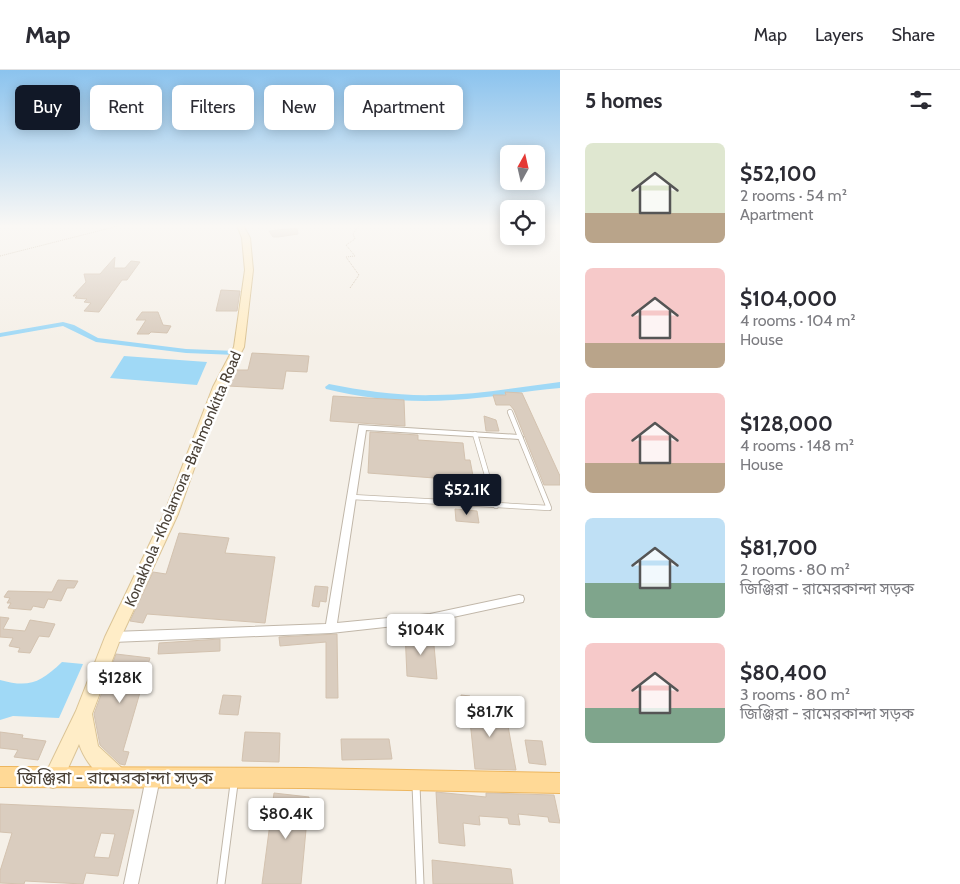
<!DOCTYPE html>
<html lang="en">
<head>
<meta charset="utf-8">
<style>
  :root { --surface:#fff; --page:#f2f2f3; --text:#2b2b33; --muted:#7c7c81; --line:#e1e1e2; --accent:#111827 }
  body { margin:0; font-family:Cabin,"Noto Sans Bengali",sans-serif; background:var(--page); color:var(--text); height:100vh; display:flex; flex-direction:column; font-size:19px; white-space:nowrap }
  * { box-sizing:border-box; margin:0 }
  p { font-size:16px; color:var(--muted) }
  .icon { flex:none; width:28px; height:28px; fill:none; stroke:currentColor; stroke-width:2; stroke-linecap:round; stroke-linejoin:round }
  .map { position:relative; flex:1; overflow:hidden }
  .details { display:flex; flex-direction:column; background:var(--surface); width:400px }
  .details>* { flex:none }
  .guide { position:absolute; left:15px; top:15px; width:470px; height:45px; display:flex; gap:10px }
  .needle { width:32px; rotate:8deg }
  .controls { position:absolute; left:500px; top:75px; display:grid; gap:10px }
  .controls a { display:grid; place-items:center; width:45px; height:45px; border-radius:8px; background:var(--surface); box-shadow:0 2px 12px #0003; font-size:25px }
  .price { position:absolute; translate:-50% -42px; padding:0 11px; border-radius:5px; background:#fff; color:#222; font-size:16px; line-height:32px; filter:drop-shadow(0 1px 2px #0008) }
  .price::after { content:''; position:absolute; left:50%; top:30px; width:15px; height:11px; margin-left:-8px; background:inherit; clip-path:polygon(0 0,100% 0,50% 100%) }
  .price.selected { background:var(--accent); color:#fff }
  ul { padding:0; list-style:none }
  li { display:flex; align-items:center; gap:15px; height:125px; padding:0 25px }
  li span { display:grid; place-items:center; flex:none; width:140px; height:100px; border-radius:8px; color:#555 }
  li>.icon { margin-inline-start:auto }
  span .icon { width:60px; height:60px; fill:#fffc; stroke-width:1 }
  li b { font-size:21px }
  h2 { display:flex; justify-content:space-between; align-items:center; height:60px; padding:0 25px; font-size:21px }
  .pill { padding:0 18px; border-radius:8px; background:var(--surface); box-shadow:0 2px 12px #0003; font-size:18px; line-height:45px }
  .pill.selected { background:var(--accent); color:#fff }
  header { display:flex; align-items:center; gap:30px; box-sizing:border-box; height:70px; padding:0 25px; background:var(--surface); border-bottom:1px solid var(--line) }
  header strong { font-size:24px }
  nav { display:flex; gap:28px; margin-inline-start:auto; font-size:18px }
  main { display:flex; flex:1; min-height:0 }
  .map>svg:first-child { display:block }
  .water { fill:#a0d9f6 }
  .lines { fill:none; stroke-linecap:round; stroke-linejoin:round }
  .canal { fill:#a0d9f6; fill-rule:evenodd }
  .building { fill:#dacdbf; stroke:#d3c2af; fill-rule:evenodd }
  .service-far1-casing { stroke:#c1b7a9; stroke-width:6 }
  .service-casing { stroke:#c1b7a9; stroke-width:9 }
  .minor-casing { stroke:#c1b7a9; stroke-width:2 }
  .secondary-casing { stroke:#dbc496; stroke-width:2 }
  .primary-casing { stroke:#edb65e; stroke-width:2 }
  .path { stroke:#c4b299; stroke-width:1; stroke-dasharray:1 1; stroke-linecap:butt }
  .service-far1 { stroke:#fff; stroke-width:4.5 }
  .service { stroke:#fff; stroke-width:7 }
  .minor { fill:#fff; fill-rule:evenodd }
  .secondary { fill:#ffedc7; fill-rule:evenodd }
  .primary { fill:#ffd996; fill-rule:evenodd }
  .labels { text-anchor:middle; stroke-width:5; stroke-linejoin:round; paint-order:stroke }
  .street-label { font-size:15px; fill:#494036; stroke:#fff }
  .near-street-label { font-size:18px; fill:#494036; stroke:#fff }
</style>
</head>
<body>
<header>
<strong>Map</strong>
<nav><a>Map</a><a>Layers</a><a>Share</a></nav>
</header>
<main>
<div class="map">
<svg width="560" height="814" viewBox="0 0 560 814">
  <rect width="100%" height="100%" fill="#f5f0e8"/>
  <g class="water">
    <path d="M 124,286 L 207,292 L 197,315 L 110,308 Z"/>
    <path d="M 62,592 L 83,594 L 59,648 L 13,646 L 0,650 L 0,610 C 29,618 40,613 62,592 Z"/>
  </g>
  <g class="lines">
    <g class="canal">
      <path d="M 63,252 L 74,255 L 98,268 L 186,279 L 236,281 L 240,283 L 236,285 L 186,283 L 96,272 L 63,256 L 0,267 L 0,263 Z"/>
      <path d="M 560,312 L 560,318 C 524,321 489,328 453,330 C 410,333 367,329 326,319 L 325,317 L 329,314 C 364,321 399,326 435,325 C 477,325 518,317 560,312 Z"/>
    </g>
  </g>
  <g class="building">
    <path d="M 297,158 L 298,164 L 278,167 L 273,167 L 269,161 Z"/>
    <path d="M 115,187 L 114,198 L 125,198 L 131,191 L 140,192 L 127,210 L 122,210 L 99,242 L 84,241 L 91,233 L 84,232 L 87,229 L 75,228 L 77,226 L 73,226 L 86,212 L 84,204 L 100,204 Z"/>
    <path d="M 221,220 L 240,221 L 237,241 L 216,241 Z"/>
    <path d="M 142,242 L 158,242 L 163,255 L 171,256 L 167,263 L 151,262 L 149,264 L 137,264 L 146,250 L 136,250 Z"/>
    <path d="M 252,283 L 309,286 L 307,302 L 286,301 L 283,319 L 228,316 L 234,300 L 248,300 Z"/>
    <path d="M 505,322 L 522,323 L 560,406 L 560,415 L 544,415 L 514,340 L 510,335 L 496,335 L 493,325 L 506,325 Z"/>
    <path d="M 333,326 L 404,330 L 405,356 L 330,351 Z"/>
    <path d="M 484,346 L 496,350 L 499,361 L 486,361 Z"/>
    <path d="M 370,362 L 418,365 L 418,370 L 463,373 L 465,390 L 470,390 L 474,411 L 368,403 Z"/>
    <path d="M 455,439 L 477,441 L 479,453 L 456,451 Z"/>
    <path d="M 179,463 L 229,468 L 225,483 L 275,487 L 265,553 L 147,544 L 143,553 L 130,551 L 153,502 L 166,504 Z"/>
    <path d="M 58,510 L 78,511 L 74,518 L 67,518 L 61,531 L 48,529 L 44,538 L 33,536 L 31,540 L 8,538 L 11,533 L 7,533 L 10,528 L 4,527 L 8,521 L 52,522 Z"/>
    <path d="M 315,516 L 328,517 L 326,532 L 320,531 L 319,537 L 312,536 Z"/>
    <path d="M 0,547 L 9,548 L 3,559 L 25,561 L 30,550 L 55,554 L 49,567 L 39,566 L 30,583 L 18,582 L 20,578 L 9,576 L 13,568 L 0,567 Z"/>
    <path d="M 405,562 L 433,564 L 437,609 L 407,606 Z"/>
    <path d="M 337,564 L 338,628 L 326,628 L 326,572 L 280,576 L 279,567 Z"/>
    <path d="M 220,569 L 220,581 L 158,584 L 159,573 Z"/>
    <path d="M 116,584 L 150,588 L 123,681 L 129,682 L 125,695 L 120,694 L 100,675 L 94,644 Z"/>
    <path d="M 223,625 L 241,626 L 238,645 L 219,644 Z"/>
    <path d="M 461,625 L 470,626 L 471,644 L 492,648 L 489,634 L 504,634 L 516,700 L 475,699 L 471,660 L 469,648 L 462,647 Z"/>
    <path d="M 0,662 L 23,665 L 22,668 L 46,671 L 38,690 L 14,687 L 18,680 L 0,678 Z"/>
    <path d="M 245,662 L 280,663 L 279,692 L 242,691 Z"/>
    <path d="M 341,669 L 389,669 L 392,689 L 342,690 Z"/>
    <path d="M 525,670 L 542,671 L 546,695 L 529,693 Z"/>
    <path d="M 436,722 L 486,727 L 486,723 L 554,725 L 560,753 L 549,752 L 548,747 L 518,744 L 520,755 L 509,754 L 508,748 L 479,746 L 480,755 L 463,753 L 465,776 L 439,773 Z"/>
    <path d="M 274,723 L 309,727 L 301,814 L 262,814 Z"/>
    <path d="M 0,734 L 134,740 L 118,806 L 86,803 L 83,814 L 25,811 L 24,814 L 0,813 L 0,801 L 12,763 L 0,762 ZM 101,763 L 115,764 L 109,788 L 94,787 Z"/>
    <path d="M 432,790 L 511,799 L 513,814 L 433,814 Z"/>
  </g>
  <g class="lines">
    <g class="service-far1-casing">
      <g id="service-far1">
        <path d="M 475,364 L 496,436"/>
        <path d="M 352,427 L 549,438 L 510,342"/>
      </g>
    </g>
    <g class="service-casing">
      <g id="service">
        <path d="M 416,715 L 420,814"/>
        <path d="M 221,814 L 234,714"/>
      </g>
    </g>
    <g class="minor-casing">
      <g id="minor">
        <path d="M 359,355 L 519,365 L 523,367 L 519,369 L 366,360 L 337,553 L 430,544 L 519,525 L 523,526 L 524,529 L 523,532 L 430,552 L 331,563 L 113,572 L 109,570 L 107,567 L 109,564 L 113,562 L 326,554 Z"/>
        <path d="M 153,701 L 158,703 L 160,708 L 138,814 L 124,814 L 146,708 L 148,703 Z"/>
      </g>
    </g>
    <g class="secondary-casing">
      <path id="secondary" d="M 237,155 L 243,155 L 250,168 L 253,200 L 244,277 L 223,317 L 178,444 L 121,567 L 92,644 L 98,676 L 125,701 L 128,708 L 125,715 L 118,717 C 100,710 85,692 79,674 L 60,716 L 53,718 L 46,716 L 43,709 L 76,641 L 105,567 L 164,444 L 213,317 L 234,277 L 245,200 L 242,168 Z"/>
    </g>
    <g class="primary-casing">
      <path id="primary" d="M 0,697 L 304,698 L 560,703 L 560,723 L 304,718 L 0,717 Z"/>
    </g>
    <g class="path">
      <path d="M 0,186 L 122,155"/>
      <path d="M 350,218 L 359,205 L 346,187 L 355,186 L 346,175 L 355,169 L 353,164 L 359,155"/>
    </g>
    <use href="#service-far1" class="service-far1"/>
    <use href="#service" class="service"/>
    <use href="#minor" class="minor"/>
    <use href="#secondary" class="secondary"/>
    <use href="#primary" class="primary"/>
  </g>
  <linearGradient id="sky" x2="0" y2="1"><stop stop-color="#8bc3ee"/><stop offset="0.58" stop-color="#faf8f5"/><stop offset="1" stop-color="#faf8f5" stop-opacity="0"/></linearGradient>
  <rect width="560" height="269" fill="url(#sky)"/>
  <g class="labels">
    <g class="street-label">
      <text transform="translate(183 409) rotate(-67)" y="5">Konakhola -Kholamora -Brahmonkitta Road</text>
    </g>
    <g class="near-street-label">
      <text x="115" y="714">জিঞ্জিরা - রামেরকান্দা সড়ক</text>
    </g>
  </g>
</svg>
<div class="controls">
<a><svg class="needle" viewBox="-14 -14 28 28"><path d="M0-13l5 13h-10z" fill="#e53935"/><path d="M0 13l5-13h-10z" fill="#7c7c81"/></svg></a>
<a><svg class="icon" aria-label="locate" viewBox="0 0 24 24"><circle cx="12" cy="12" r="6"/><path d="M12 2v4M12 18v4M2 12h4M18 12h4"/></svg></a>
</div>
<b class="price selected" style="left:467px;top:446px">$52.1K</b>
<b class="price" style="left:421px;top:586px">$104K</b>
<b class="price" style="left:120px;top:634px">$128K</b>
<b class="price" style="left:490px;top:668px">$81.7K</b>
<b class="price" style="left:286px;top:770px">$80.4K</b>
<div class="guide">
<a class="pill selected">Buy</a>
<a class="pill">Rent</a>
<a class="pill">Filters</a>
<a class="pill">New</a>
<a class="pill">Apartment</a>
</div>
</div>
<section class="details">
<h2>5 homes<svg class="icon" aria-label="filters" viewBox="0 0 24 24"><path d="M4 7h16M4 17h16"/><circle cx="9" cy="7" r="2"/><circle cx="15" cy="17" r="2"/></svg></h2>
<ul>
<li><span style="background:linear-gradient(#dfe7d0 70%,#b9a48a 0)"><svg class="icon" aria-label="home" viewBox="0 0 24 24"><path d="M3 11l9-7 9 7M6 9v11h12V9"/></svg></span><div><b>$52,100</b><p>2 rooms · 54 m²</p><p>Apartment</p></div></li>
<li><span style="background:linear-gradient(#f6c9c9 75%,#b9a48a 0)"><svg class="icon" aria-label="home" viewBox="0 0 24 24"><path d="M3 11l9-7 9 7M6 9v11h12V9"/></svg></span><div><b>$104,000</b><p>4 rooms · 104 m²</p><p>House</p></div></li>
<li><span style="background:linear-gradient(#f6c9c9 70%,#b9a48a 0)"><svg class="icon" aria-label="home" viewBox="0 0 24 24"><path d="M3 11l9-7 9 7M6 9v11h12V9"/></svg></span><div><b>$128,000</b><p>4 rooms · 148 m²</p><p>House</p></div></li>
<li><span style="background:linear-gradient(#bfe0f5 65%,#7fa58c 0)"><svg class="icon" aria-label="home" viewBox="0 0 24 24"><path d="M3 11l9-7 9 7M6 9v11h12V9"/></svg></span><div><b>$81,700</b><p>2 rooms · 80 m²</p><p>জিঞ্জিরা - রামেরকান্দা সড়ক</p></div></li>
<li><span style="background:linear-gradient(#f6c9c9 65%,#7fa58c 0)"><svg class="icon" aria-label="home" viewBox="0 0 24 24"><path d="M3 11l9-7 9 7M6 9v11h12V9"/></svg></span><div><b>$80,400</b><p>3 rooms · 80 m²</p><p>জিঞ্জিরা - রামেরকান্দা সড়ক</p></div></li>
</ul>
</section>
</main>
</body>
</html>
